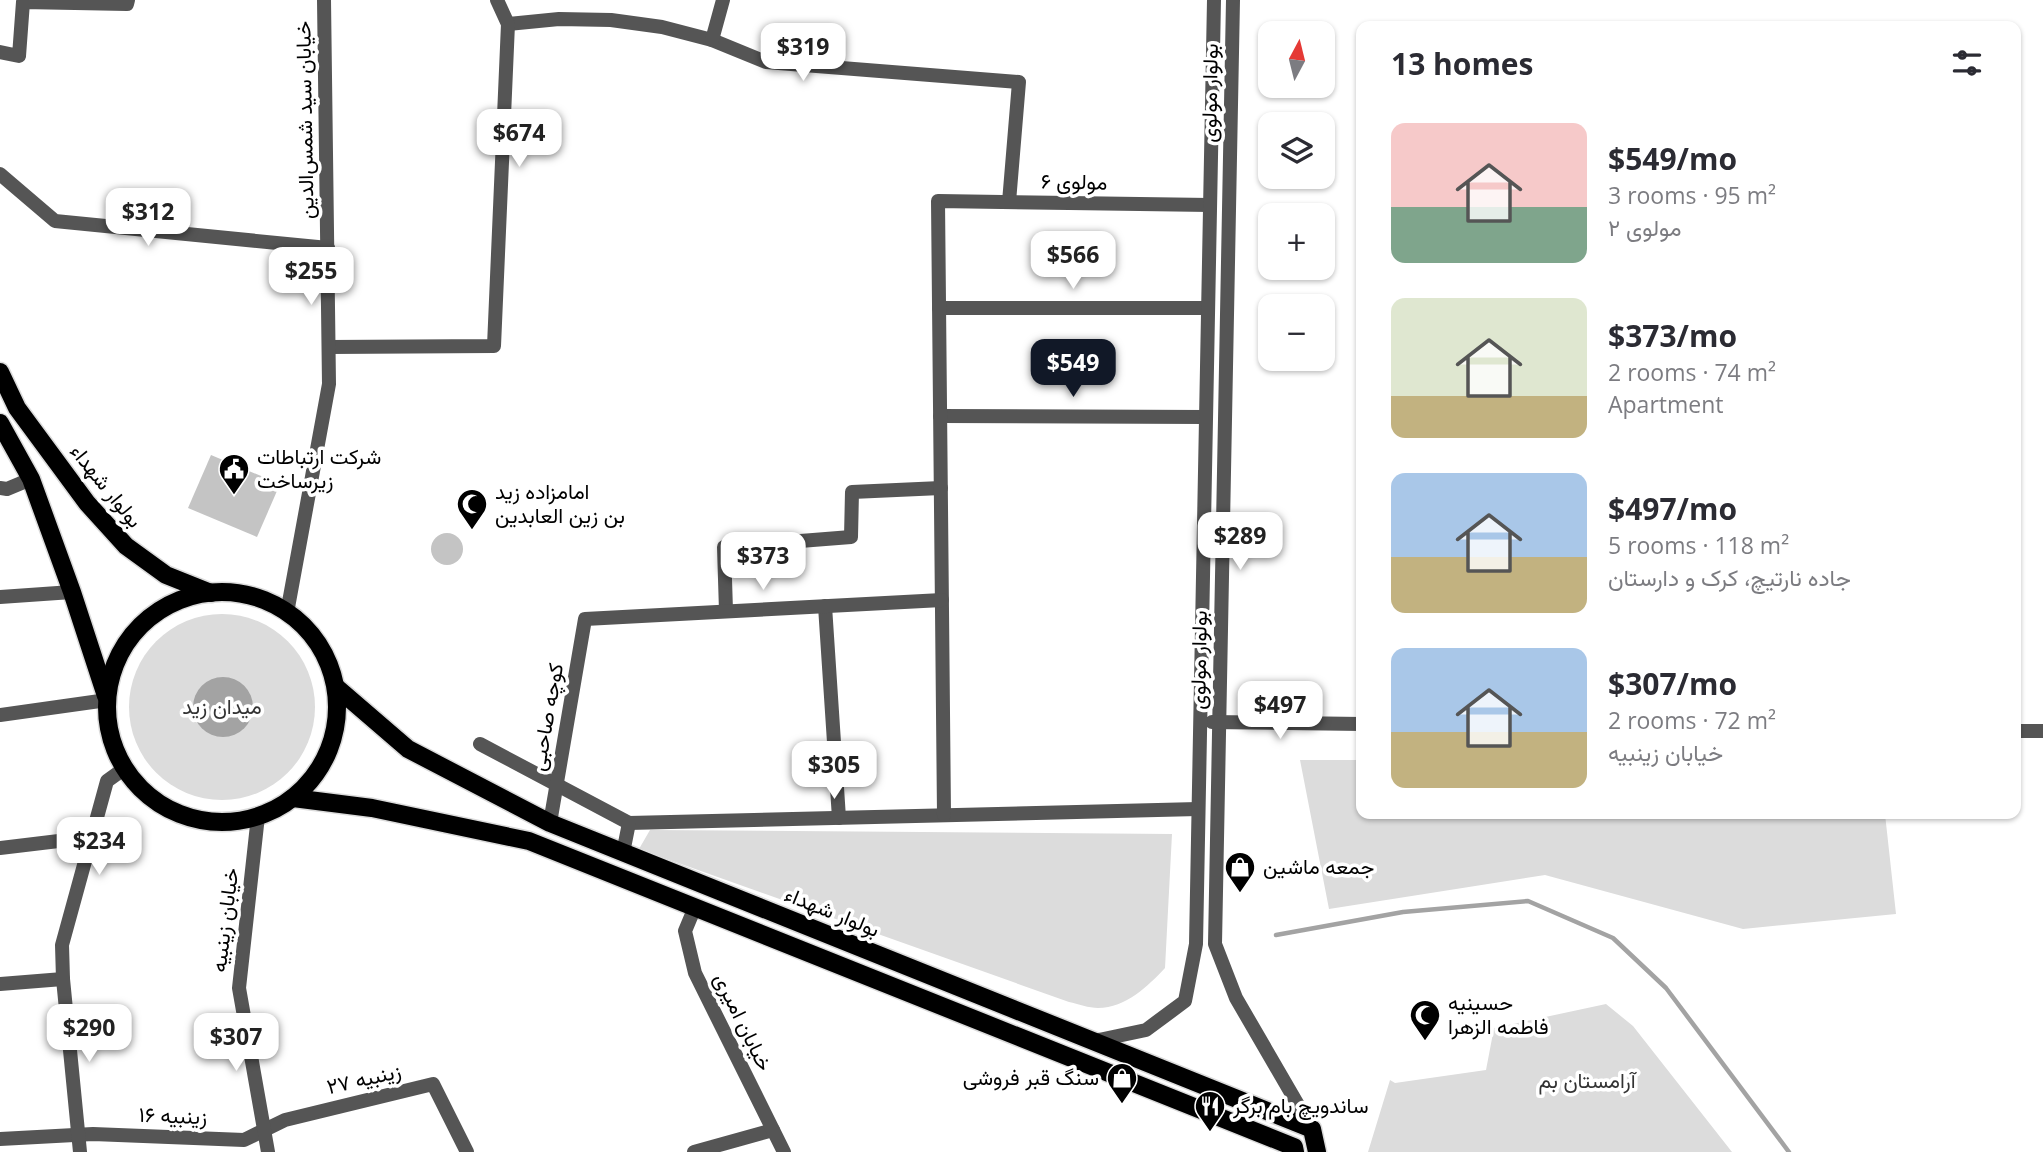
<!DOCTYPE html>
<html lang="en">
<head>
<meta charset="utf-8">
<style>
  :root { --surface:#fff; --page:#f2f2f3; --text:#2b2b33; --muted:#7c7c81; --accent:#111827 }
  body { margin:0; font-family:"Open Sans",Vazirmatn,sans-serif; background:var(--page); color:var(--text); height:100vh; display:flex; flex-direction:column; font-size:26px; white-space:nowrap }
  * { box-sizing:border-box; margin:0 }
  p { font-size:23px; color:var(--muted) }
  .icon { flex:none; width:38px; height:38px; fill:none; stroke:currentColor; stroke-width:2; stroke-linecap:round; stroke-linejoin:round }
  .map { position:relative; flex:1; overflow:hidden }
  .side { position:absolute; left:1356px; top:21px; width:665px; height:798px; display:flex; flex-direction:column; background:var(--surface); border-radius:14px; box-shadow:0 2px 5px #0004 }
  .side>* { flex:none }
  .needle { width:46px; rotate:7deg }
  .fabs { position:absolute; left:1258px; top:21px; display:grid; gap:14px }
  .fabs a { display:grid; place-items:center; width:77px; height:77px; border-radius:14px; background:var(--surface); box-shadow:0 2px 5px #0004; font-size:35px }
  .price { position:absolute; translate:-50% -60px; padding:0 16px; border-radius:14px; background:#fff; color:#222; font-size:23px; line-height:46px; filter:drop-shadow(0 2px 4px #0008) }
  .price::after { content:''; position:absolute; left:50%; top:42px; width:21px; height:16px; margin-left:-10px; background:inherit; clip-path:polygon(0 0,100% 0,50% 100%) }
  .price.active { background:var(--accent); color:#fff }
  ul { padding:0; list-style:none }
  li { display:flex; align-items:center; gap:21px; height:175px; padding:0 35px }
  li span { display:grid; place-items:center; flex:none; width:196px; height:140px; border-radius:14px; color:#555 }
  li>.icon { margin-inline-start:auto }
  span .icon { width:84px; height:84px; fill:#fffc; stroke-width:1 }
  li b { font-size:30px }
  h2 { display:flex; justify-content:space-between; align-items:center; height:84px; padding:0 35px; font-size:30px }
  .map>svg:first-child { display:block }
  .green { fill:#dcdcdc }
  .water { fill:#a3a3a3 }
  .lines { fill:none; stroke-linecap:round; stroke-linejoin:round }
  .stream { stroke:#a3a3a3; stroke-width:4.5 }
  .building { fill:#c4c4c4 }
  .primary-casing { stroke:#dbdbdb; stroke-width:21 }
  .minor { stroke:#555; stroke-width:14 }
  .tertiary { stroke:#555; stroke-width:14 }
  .primary { stroke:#000; stroke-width:18 }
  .labels { text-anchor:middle; stroke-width:7; stroke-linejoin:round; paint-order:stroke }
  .street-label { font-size:21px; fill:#000; stroke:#fff }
  .poi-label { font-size:21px; fill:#000; stroke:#fff; text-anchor:start }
  .park-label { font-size:21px; fill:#333; stroke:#fff }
</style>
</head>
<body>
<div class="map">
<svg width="2043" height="1152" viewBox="0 0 2043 1152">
  <rect width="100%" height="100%" fill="#fff"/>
  <g class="green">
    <circle cx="222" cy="707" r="93"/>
    <path d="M 1300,760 L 1361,760 L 1362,814 L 1885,814 L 1896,914 L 1743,929 L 1545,875 L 1329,909 Z"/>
    <path d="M 650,830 L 1172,834 L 1165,968 C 1148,986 1126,1008 1098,1008 C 1089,1008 1078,1004 1069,1002 L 639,849 Z"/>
    <path d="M 1606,1004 L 1633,1026 L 1732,1152 L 1368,1152 L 1390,1080 L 1395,1083 L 1486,1070 L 1494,1028 Z"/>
  </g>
  <circle class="water" cx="223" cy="707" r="30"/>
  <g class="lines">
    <path class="stream" d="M 1276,935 L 1403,912 L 1528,901 L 1613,938 L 1666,988 L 1789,1152"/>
  </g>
  <g class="building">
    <path d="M 211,455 L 280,484 L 257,537 L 188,508 Z"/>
    <circle cx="447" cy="549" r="16"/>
  </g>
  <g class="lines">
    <g class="primary-casing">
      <g id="primary">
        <path d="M 0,372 L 17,408 L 87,503 L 126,546 L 166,575 L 211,593"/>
        <path d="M 0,423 L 31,479 L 72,592 L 106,696"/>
        <circle cx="222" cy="707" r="115"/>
        <path d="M 336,687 L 408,749 L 550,823 L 1312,1129 L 1317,1152"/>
        <path d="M 293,798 L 372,808 L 529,841 L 1294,1147 L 1295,1152"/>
      </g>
    </g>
    <g class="minor">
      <path d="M 508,24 L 559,19 L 611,20 L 662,27 L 712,40 L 766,62 L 1019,82 L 1009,202"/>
      <path d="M 712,40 L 723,0"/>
      <path d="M 0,52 L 19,56 L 23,2 L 127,4 L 128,0"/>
      <path d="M 0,174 L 55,221 L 328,248"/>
      <path d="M 939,308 L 1208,308"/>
      <path d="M 329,347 L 494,346 L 508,24 L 497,0"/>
      <path d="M 940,416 L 1206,417"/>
      <path d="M 0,488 L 7,489 L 31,479"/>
      <path d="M 0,597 L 72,592"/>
      <path d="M 825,606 L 839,818"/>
      <path d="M 726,611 L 724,547 L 851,537 L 852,492 L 941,488"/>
      <path d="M 0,715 L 107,700"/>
      <path d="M 480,744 L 629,823 L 1198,809"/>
      <path d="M 944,815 L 938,201 L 1210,205"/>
      <path d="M 550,823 L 585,619 L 942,600"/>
      <path d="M 0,848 L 92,837"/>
      <path d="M 623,853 L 629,823"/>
      <path d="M 0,984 L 63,979"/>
      <path d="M 0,1139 L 93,1134 L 244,1140 L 285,1120 L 433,1084 L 467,1152"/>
      <path d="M 80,1152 L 63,979 L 62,945 L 107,781 L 125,768"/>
      <path d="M 694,1152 L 773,1130"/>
    </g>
    <g class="tertiary">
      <path d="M 1233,0 L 1215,944 L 1236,998 L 1312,1129"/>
      <path d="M 287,613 L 329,384 L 324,0"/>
      <path d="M 1212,722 L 1362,724"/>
      <path d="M 2016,731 L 2043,731"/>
      <path d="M 258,816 L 239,988 L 268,1152"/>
      <path d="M 695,907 L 685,931 L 695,973 L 784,1152"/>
      <path d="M 1094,1041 L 1146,1030 L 1185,1001 L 1196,944 L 1214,0"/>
    </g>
    <use href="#primary" class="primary"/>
  </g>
  <defs>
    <g id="civic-pin" transform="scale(1.575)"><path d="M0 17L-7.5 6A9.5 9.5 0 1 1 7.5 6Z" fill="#000" stroke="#fff"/><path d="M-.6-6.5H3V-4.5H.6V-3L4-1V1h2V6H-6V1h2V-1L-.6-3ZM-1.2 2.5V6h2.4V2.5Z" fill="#fff"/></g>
    <g id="mosque-pin" transform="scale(1.575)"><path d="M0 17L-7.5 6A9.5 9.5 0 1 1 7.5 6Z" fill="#000" stroke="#fff"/><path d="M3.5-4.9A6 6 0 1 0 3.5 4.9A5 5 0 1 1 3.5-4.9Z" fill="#fff"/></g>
    <g id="shop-pin" transform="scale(1.575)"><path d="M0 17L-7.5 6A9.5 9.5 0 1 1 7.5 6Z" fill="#000" stroke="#fff"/><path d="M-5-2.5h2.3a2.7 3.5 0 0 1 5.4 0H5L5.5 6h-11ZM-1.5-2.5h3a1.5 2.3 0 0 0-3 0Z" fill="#fff"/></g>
    <g id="restaurant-pin" transform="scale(1.575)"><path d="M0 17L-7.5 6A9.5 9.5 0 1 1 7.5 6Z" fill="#000" stroke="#fff"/><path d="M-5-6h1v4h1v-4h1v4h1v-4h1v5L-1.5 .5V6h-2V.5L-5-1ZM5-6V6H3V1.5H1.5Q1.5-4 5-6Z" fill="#fff"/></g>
  </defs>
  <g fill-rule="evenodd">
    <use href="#civic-pin" x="234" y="469"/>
    <use href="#mosque-pin" x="472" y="504"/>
    <use href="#shop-pin" x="1240" y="867"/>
    <use href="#mosque-pin" x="1425" y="1015"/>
    <use href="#shop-pin" x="1122" y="1078"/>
    <use href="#restaurant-pin" x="1210" y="1106"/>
  </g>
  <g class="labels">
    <g class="street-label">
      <text transform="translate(1210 93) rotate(-89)" y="7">بولوار مولوی</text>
      <text transform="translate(305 120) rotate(-91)" y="7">خیابان سید شمس‌الدین</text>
      <text transform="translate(1074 182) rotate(1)" y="7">مولوی ۶</text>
      <text transform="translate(106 486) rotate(51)" y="7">بولوار شهداء</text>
      <text transform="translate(1199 660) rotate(-89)" y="7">بولوار مولوی</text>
      <text transform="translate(547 717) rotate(-80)" y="7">کوچه صاحبی</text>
      <text transform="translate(832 912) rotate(22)" y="7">بولوار شهداء</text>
      <text transform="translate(225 920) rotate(-83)" y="7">خیابان زینبیه</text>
      <text transform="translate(743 1022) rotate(64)" y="7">خیابان امیری</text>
      <text transform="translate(364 1079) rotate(-13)" y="7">زینبیه ۲۷</text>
      <text transform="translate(173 1116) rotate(2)" y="7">زینبیه ۱۶</text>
    </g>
    <g class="poi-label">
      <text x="257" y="464">شرکت ارتباطات<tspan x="257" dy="24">زیرساخت</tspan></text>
      <text x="495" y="499">امامزاده زید<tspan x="495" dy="24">بن زین العابدین</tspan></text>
      <text x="1263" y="874">جمعه ماشین</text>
      <text x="1448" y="1010">حسینیه<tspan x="1448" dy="24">فاطمه الزهرا</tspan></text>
      <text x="1099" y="1085" text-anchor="end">سنگ قبر فروشی</text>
      <text x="1233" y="1113">ساندویچ بام برگر</text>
    </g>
    <g class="park-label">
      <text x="222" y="714">میدان زید</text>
      <text x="1587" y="1088">آرامستان بم</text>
    </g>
  </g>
</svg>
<div class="fabs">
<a><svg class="needle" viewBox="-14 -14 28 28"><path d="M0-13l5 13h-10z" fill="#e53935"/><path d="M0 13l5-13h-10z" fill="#7c7c81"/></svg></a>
<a><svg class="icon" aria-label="layers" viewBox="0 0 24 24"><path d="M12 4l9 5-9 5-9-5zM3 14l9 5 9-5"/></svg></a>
<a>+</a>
<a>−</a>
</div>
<b class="price" style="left:803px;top:83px">$319</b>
<b class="price" style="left:519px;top:169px">$674</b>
<b class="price" style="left:148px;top:248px">$312</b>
<b class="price" style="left:1073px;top:291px">$566</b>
<b class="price" style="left:311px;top:307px">$255</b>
<b class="price active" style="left:1073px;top:399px">$549</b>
<b class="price" style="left:1240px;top:572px">$289</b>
<b class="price" style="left:763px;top:592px">$373</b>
<b class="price" style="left:1280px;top:741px">$497</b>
<b class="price" style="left:834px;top:801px">$305</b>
<b class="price" style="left:99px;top:877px">$234</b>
<b class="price" style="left:89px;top:1064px">$290</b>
<b class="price" style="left:236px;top:1073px">$307</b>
<section class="side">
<h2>13 homes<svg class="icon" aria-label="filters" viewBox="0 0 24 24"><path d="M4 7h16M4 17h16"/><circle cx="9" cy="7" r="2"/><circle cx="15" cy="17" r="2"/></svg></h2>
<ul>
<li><span style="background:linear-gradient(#f6c9c9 60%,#7fa58c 0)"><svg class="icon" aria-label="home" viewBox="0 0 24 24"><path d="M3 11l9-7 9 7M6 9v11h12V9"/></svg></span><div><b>$549/mo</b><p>3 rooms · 95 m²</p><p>مولوی ۲</p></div></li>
<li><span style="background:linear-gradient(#dfe7d0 70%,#c2b280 0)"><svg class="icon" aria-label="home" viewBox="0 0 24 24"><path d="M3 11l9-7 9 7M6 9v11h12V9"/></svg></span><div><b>$373/mo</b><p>2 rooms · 74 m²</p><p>Apartment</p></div></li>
<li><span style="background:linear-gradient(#a9c7e8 60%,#c2b280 0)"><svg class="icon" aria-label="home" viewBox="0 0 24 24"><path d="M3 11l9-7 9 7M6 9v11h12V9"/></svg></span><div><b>$497/mo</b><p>5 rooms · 118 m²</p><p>جاده نارتیچ، کرک و دارستان</p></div></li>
<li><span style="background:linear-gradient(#a9c7e8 60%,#c2b280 0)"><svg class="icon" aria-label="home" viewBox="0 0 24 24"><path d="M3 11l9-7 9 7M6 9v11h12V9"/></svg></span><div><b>$307/mo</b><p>2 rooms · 72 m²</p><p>خیابان زینبیه</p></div></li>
</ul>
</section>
</div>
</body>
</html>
